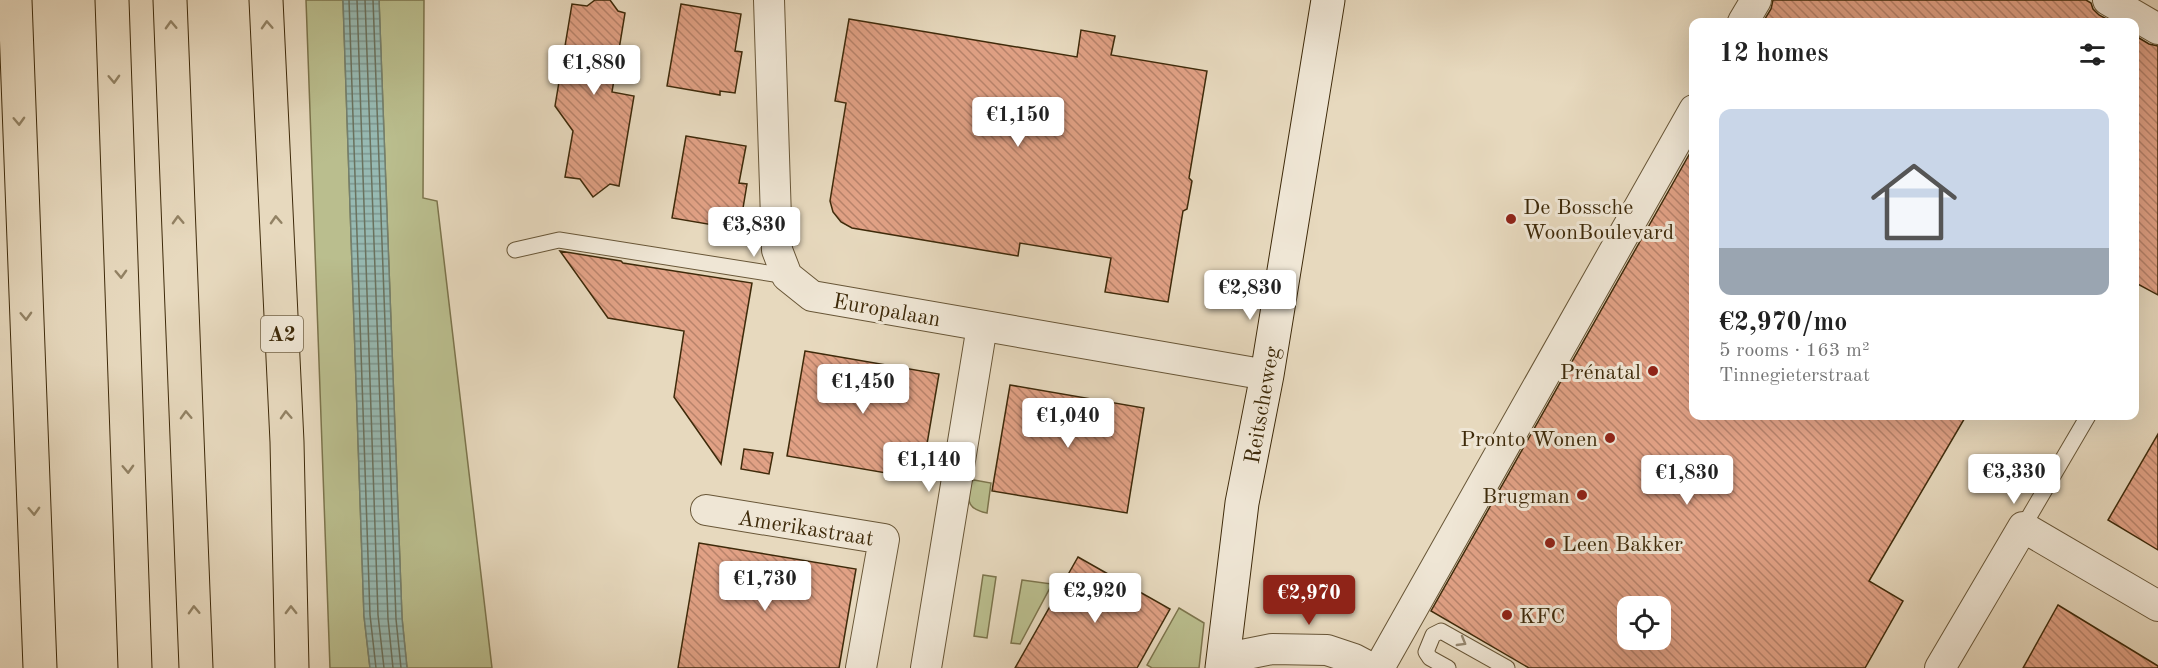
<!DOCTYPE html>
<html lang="en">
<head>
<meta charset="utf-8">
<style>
  :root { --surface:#fff; --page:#f6f6f6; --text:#222; --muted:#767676; --accent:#8f2418 }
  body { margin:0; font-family:"Old Standard TT",serif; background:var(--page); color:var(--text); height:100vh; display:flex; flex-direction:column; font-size:22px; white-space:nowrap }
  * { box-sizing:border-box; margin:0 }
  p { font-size:20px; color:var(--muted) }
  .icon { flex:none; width:33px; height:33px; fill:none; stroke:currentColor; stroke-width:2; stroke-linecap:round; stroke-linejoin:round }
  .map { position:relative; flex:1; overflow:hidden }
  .side { position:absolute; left:1689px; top:18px; width:450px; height:402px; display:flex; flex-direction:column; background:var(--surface); border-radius:12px; box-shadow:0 6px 24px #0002 }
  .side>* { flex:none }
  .buttons { position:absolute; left:1617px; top:596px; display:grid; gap:12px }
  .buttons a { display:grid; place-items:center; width:54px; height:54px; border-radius:12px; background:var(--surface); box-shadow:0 6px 24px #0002; font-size:30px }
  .price { position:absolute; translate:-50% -51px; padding:0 14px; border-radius:6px; background:#fff; color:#222; font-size:20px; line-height:39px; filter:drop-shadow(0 2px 3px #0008) }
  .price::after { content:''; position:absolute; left:50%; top:36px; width:18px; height:14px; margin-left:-9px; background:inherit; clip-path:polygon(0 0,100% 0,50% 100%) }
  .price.selected { background:var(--accent); color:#fff }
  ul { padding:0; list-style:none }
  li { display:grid; align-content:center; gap:12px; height:318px; padding:0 30px }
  li span { display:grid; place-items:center; height:186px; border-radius:12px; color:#555 }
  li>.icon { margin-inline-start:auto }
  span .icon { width:108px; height:108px; fill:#fffc; stroke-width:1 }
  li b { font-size:26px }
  h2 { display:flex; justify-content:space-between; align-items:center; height:72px; padding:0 30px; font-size:26px }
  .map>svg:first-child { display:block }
  .grass { fill:#babe8e; stroke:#7c744c; stroke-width:1.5 }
  .water { fill:url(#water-rules); stroke:#73806f; stroke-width:1.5 }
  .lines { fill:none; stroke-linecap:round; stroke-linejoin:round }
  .shore { stroke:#6a725e; stroke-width:1.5 }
  .building { fill:url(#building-back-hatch); stroke:#3e2a0a; stroke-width:1.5; fill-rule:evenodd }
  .lane-casing { stroke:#685637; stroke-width:17 }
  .street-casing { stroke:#685637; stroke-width:32 }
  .secondary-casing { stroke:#3e2a0a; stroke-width:35 }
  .highway-casing { stroke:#3e2a0a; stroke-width:35 }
  .lane { stroke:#efe6d5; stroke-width:15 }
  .street { stroke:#efe6d5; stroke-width:30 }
  .secondary { stroke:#efe6d5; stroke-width:33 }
  .highway { stroke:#e7d9be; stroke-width:33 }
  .oneway { stroke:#928264 }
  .oneway2 { stroke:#968870 }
  .poi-dot { fill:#8f2418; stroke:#efe6d5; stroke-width:2 }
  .labels { text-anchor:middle; stroke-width:6; stroke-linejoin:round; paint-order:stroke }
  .shield { fill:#efe6d5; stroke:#736247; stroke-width:1.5 }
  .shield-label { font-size:21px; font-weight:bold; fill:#3e2a0a }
  .poi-label { font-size:22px; fill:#3e2a0a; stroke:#efe6d5; text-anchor:start }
  .street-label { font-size:22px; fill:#3e2a0a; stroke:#efe6d5 }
</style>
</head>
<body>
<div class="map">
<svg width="2158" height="668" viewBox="0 0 2158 668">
  <defs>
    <pattern id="water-rules" width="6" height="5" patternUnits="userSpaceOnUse" patternTransform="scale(1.5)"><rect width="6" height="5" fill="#97bab3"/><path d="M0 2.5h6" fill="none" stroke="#7d9790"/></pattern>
    <pattern id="building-back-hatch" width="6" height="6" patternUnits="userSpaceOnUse" patternTransform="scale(1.5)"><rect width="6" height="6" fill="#e1a185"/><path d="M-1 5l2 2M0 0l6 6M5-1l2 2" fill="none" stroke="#b8836b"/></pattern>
  </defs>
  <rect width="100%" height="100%" fill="#e7d9be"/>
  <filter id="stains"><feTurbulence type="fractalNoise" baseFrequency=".00333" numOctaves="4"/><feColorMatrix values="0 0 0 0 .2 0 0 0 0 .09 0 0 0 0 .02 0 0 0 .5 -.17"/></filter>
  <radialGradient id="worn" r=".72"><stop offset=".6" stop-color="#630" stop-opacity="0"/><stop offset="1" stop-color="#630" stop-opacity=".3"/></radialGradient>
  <g class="grass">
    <path d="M 306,0 L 343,0 L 364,616 L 370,668 L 330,668 Z"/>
    <path d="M 379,0 L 424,0 L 423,198 L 437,201 L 492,668 L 407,668 L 402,618 Z"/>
    <path d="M 974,480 L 991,483 L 987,513 C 967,509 968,501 968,484 Z"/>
    <path d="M 983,575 L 996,577 L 987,638 L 974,636 Z"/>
    <path d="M 1022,580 L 1052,584 L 1020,644 L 1011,643 Z"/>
    <path d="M 1179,608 L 1204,623 L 1199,668 L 1152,668 L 1147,665 Z"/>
  </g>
  <path class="water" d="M 343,0 L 379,0 L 402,618 L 407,668 L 370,668 L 364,616 Z"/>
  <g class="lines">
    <g class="shore">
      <path d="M 349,0 L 370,615 L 376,668"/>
      <path d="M 357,0 L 378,615 L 384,668"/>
      <path d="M 365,0 L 388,619 L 393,668"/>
      <path d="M 373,0 L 396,619 L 401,668"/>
    </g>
  </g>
  <g class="building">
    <path d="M 595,0 L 610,0 L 618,11 L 625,13 L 612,92 L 634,96 L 619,186 L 610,184 L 593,197 L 580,179 L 565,177 L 573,131 L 555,106 L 572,4 L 587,6 Z"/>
    <path d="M 1773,0 L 2086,0 L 2091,3 L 2093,9 L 2099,15 L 2112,22 L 1763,22 L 1771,9 Z"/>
    <path d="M 681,4 L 741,14 L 735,51 L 742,52 L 735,93 L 720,91 L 720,95 L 667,86 Z"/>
    <path d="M 849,19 L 1077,57 L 1081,30 L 1115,36 L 1111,55 L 1207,71 L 1189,178 L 1192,181 L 1187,209 L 1183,211 L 1168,302 L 1105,292 L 1111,258 L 1020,243 L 1018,256 L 852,228 L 841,222 L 833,212 L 830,201 L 846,103 L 835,101 Z"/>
    <path d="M 2134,35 L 2149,44 L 2158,46 L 2158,295 L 2134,282 Z"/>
    <path d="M 686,136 L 746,146 L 739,183 L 747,184 L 740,226 L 726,223 L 725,227 L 672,218 Z"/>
    <path d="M 1694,146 L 1694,416 L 1966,416 L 1869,581 L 1903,601 L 1865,668 L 1529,668 L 1431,611 ZM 1628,606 L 1660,606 L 1660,639 L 1628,639 Z"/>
    <path d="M 560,251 L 621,261 L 623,263 L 752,283 L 721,464 L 674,397 L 684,331 L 608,318 Z"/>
    <path d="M 805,351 L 939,374 L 921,479 L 787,456 Z"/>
    <path d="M 1010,385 L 1144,408 L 1127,513 L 992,491 Z"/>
    <path d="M 2158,434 L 2158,550 L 2108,520 Z"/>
    <path d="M 744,449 L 773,453 L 769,474 L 741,469 Z"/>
    <path d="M 699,543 L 856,569 L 839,668 L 678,668 Z"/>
    <path d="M 1078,557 L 1170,609 L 1137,668 L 1015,668 Z"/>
    <path d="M 2058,605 L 2158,666 L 2158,668 L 2023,668 Z"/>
  </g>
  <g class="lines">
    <g class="lane-casing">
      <g id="lane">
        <path d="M 515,250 L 559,240 L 787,276"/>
        <path d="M 2023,527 L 2088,416"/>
        <path d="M 1448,668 L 1430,658 L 1426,652 L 1433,635 L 1441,631 L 1507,668"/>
      </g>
    </g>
    <g class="street-casing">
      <g id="street">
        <path d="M 769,0 L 777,250 L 787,276 L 812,296 L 1267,375"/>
        <path d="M 2108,0 L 2158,29"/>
        <path d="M 1743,22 L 1756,0"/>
        <path d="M 706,510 L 884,539 L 861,668"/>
        <path d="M 1223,650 L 1237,656 L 1272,649 L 1327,650 L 1354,659 L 1371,668"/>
        <path d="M 926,668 L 982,326"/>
        <path d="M 1379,668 L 1694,110"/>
        <path d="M 1940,668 L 2023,527 L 2158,606"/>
      </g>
    </g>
    <g class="secondary-casing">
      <path id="secondary" d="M 1222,668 L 1242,503 L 1267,375 L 1328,0"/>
    </g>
    <g class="highway-casing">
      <g id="highway">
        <path d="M 15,0 L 40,668"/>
        <path d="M 112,0 L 135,668"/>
        <path d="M 170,0 L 196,668"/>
        <path d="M 266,0 L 287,442 L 292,668"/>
      </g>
    </g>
    <use href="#lane" class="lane"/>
    <use href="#street" class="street"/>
    <use href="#secondary" class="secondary"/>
    <use href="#highway" class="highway"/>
  </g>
  <defs><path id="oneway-chevron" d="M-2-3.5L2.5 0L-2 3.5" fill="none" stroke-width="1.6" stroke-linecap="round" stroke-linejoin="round" transform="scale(1.5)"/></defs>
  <g class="oneway">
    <use href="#oneway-chevron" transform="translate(171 25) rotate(-92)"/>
    <use href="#oneway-chevron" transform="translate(267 25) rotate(-93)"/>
    <use href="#oneway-chevron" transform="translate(114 79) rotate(88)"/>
    <use href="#oneway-chevron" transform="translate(19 121) rotate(88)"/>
    <use href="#oneway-chevron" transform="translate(178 220) rotate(-92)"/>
    <use href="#oneway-chevron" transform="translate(276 220) rotate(-93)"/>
    <use href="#oneway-chevron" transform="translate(121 274) rotate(88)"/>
    <use href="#oneway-chevron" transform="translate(26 316) rotate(88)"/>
    <use href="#oneway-chevron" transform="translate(186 415) rotate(-92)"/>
    <use href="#oneway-chevron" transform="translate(286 415) rotate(-93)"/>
    <use href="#oneway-chevron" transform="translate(128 469) rotate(88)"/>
    <use href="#oneway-chevron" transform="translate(34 511) rotate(88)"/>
    <use href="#oneway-chevron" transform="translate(194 610) rotate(-92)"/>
    <use href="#oneway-chevron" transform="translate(291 610) rotate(-91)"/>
  </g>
  <use class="oneway2" href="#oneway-chevron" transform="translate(1462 642) rotate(30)"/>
  <g class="poi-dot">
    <circle cx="1511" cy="219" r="6"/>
    <circle cx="1653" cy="371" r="6"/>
    <circle cx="1610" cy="438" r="6"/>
    <circle cx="1582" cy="495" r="6"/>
    <circle cx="1550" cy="543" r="6"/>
    <circle cx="1507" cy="615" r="6"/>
  </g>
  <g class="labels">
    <rect class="shield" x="261" y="316" width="42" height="36" rx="4.5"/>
    <g class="shield-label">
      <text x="282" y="341">A2</text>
    </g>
    <g class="poi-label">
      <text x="1523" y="214">De Bossche<tspan x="1523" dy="25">WoonBoulevard</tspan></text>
      <text x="1641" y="379" text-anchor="end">Prénatal</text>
      <text x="1598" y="446" text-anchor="end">Pronto Wonen</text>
      <text x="1570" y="503" text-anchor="end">Brugman</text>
      <text x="1562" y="551">Leen Bakker</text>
      <text x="1519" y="623">KFC</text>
    </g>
    <g class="street-label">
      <text transform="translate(887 309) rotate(10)" y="8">Europalaan</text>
      <text transform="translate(1261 405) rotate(-80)" y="8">Reitscheweg</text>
      <text transform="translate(806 527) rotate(9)" y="8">Amerikastraat</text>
    </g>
  </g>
  <rect width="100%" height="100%" filter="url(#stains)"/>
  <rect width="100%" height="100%" fill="url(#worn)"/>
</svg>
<div class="buttons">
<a><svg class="icon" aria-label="locate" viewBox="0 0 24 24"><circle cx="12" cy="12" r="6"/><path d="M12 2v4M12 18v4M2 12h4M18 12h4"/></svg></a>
</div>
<b class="price" style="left:594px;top:96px">€1,880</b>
<b class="price" style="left:1018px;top:148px">€1,150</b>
<b class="price" style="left:754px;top:258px">€3,830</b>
<b class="price" style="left:1250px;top:321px">€2,830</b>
<b class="price" style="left:863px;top:415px">€1,450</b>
<b class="price" style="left:1068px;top:449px">€1,040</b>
<b class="price" style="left:929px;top:493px">€1,140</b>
<b class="price" style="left:2014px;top:505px">€3,330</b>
<b class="price" style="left:1687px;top:506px">€1,830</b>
<b class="price" style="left:765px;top:612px">€1,730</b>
<b class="price" style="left:1095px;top:624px">€2,920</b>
<b class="price selected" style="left:1309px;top:626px">€2,970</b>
<section class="side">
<h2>12 homes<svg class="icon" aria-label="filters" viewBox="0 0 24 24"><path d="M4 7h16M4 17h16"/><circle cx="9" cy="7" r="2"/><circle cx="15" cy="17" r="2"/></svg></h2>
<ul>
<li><span style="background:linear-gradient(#c9d6e8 75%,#9aa5b1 0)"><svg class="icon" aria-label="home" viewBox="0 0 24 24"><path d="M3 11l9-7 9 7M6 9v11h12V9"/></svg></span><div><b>€2,970/mo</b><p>5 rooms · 163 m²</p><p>Tinnegieterstraat</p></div></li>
</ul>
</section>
</div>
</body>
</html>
